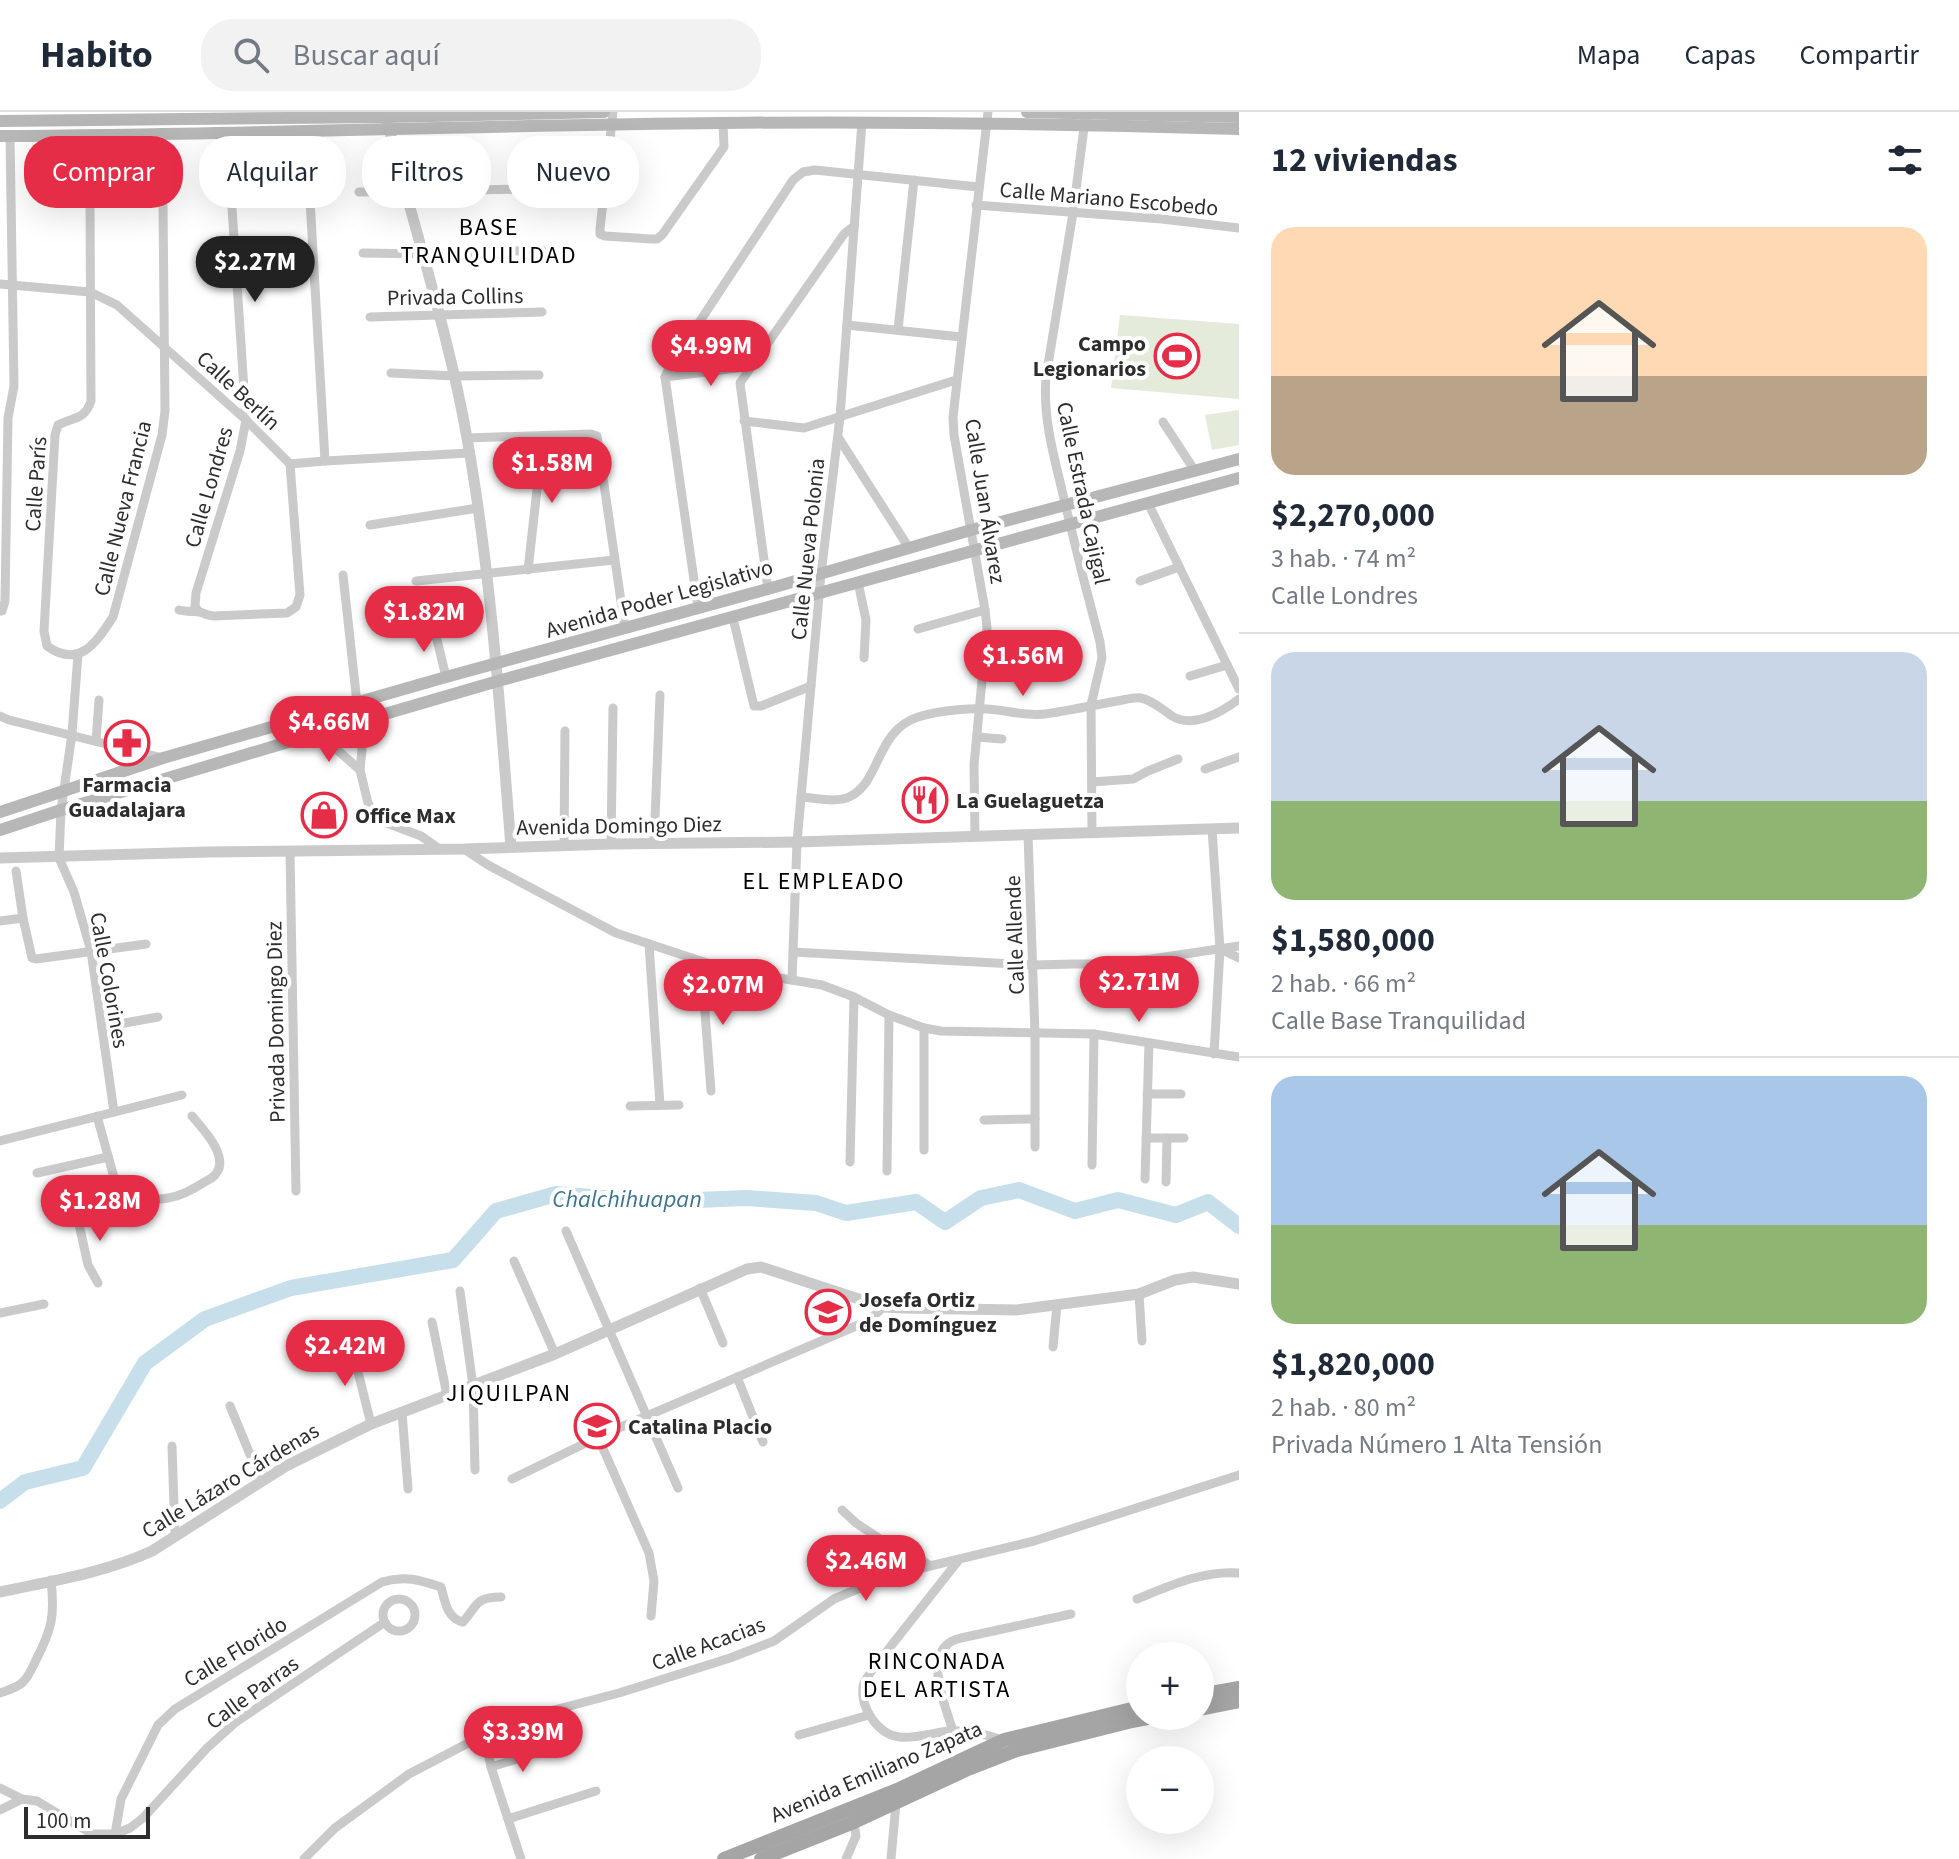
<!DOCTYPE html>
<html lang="es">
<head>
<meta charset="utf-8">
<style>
  :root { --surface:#fff; --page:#f2f2f3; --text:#1f2937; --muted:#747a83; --line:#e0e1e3; --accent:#e62d47 }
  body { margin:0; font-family:"Source Sans 3",sans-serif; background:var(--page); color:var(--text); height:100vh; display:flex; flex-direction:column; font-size:30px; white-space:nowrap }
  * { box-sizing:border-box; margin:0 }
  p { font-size:26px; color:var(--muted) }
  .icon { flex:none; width:44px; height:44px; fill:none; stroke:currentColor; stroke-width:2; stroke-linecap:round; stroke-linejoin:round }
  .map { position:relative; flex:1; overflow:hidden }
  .drawer { display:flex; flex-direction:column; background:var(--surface); width:720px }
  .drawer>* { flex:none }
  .hud { position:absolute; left:24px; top:24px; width:760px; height:72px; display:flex; gap:16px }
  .tools { position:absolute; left:1126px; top:1530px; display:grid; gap:16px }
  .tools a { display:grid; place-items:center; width:88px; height:88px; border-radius:50%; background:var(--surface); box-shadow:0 8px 32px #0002; font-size:40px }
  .scale { position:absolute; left:24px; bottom:20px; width:126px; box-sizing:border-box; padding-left:8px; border:4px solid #2d2d2d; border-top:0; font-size:22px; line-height:28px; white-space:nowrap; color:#2d2d2d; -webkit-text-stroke:6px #fff; paint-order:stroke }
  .price { position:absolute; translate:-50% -68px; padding:0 18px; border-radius:28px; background:var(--accent); color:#fff; font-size:26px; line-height:52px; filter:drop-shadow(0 2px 4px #0008) }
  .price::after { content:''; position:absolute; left:50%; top:48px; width:24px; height:18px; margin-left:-12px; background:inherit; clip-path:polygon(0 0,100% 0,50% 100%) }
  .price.selected { background:#222; color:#fff }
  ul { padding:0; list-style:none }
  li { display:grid; align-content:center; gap:16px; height:424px; padding:0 32px }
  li+li { border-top:2px solid var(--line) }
  li span { display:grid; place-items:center; height:248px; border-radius:24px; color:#555 }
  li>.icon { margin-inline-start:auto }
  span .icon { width:144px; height:144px; fill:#fffc; stroke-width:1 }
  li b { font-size:34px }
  h2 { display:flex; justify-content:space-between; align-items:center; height:96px; padding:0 32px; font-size:34px }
  .tag { padding:0 28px; border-radius:32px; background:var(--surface); box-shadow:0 8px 32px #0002; font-size:28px; line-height:72px }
  .tag.selected { background:var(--accent); color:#fff }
  header { display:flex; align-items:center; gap:48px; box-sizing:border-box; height:112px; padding:0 40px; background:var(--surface); border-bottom:2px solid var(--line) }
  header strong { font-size:38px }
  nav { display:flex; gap:44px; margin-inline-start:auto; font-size:28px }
  .search { width:560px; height:72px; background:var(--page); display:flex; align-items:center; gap:20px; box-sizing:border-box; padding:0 28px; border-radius:32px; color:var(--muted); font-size:30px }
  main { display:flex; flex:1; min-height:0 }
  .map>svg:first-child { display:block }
  .green { fill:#e4ebda }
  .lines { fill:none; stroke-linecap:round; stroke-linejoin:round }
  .river { stroke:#c6dfeb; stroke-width:16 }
  .minor { stroke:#cacaca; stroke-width:9 }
  .tertiary { stroke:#cacaca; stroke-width:11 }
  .secondary { stroke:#b7b7b7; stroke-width:12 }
  .primary { stroke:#a5a5a5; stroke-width:14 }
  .labels { text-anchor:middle; stroke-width:8; stroke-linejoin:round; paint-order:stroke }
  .street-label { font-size:22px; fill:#2d2d2d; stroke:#fff }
  .poi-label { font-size:22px; font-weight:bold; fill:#2d2d2d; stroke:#fff; text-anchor:start }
  .neighbourhood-label { font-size:24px; letter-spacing:2px; fill:#000; stroke:#fff }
  .water-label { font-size:24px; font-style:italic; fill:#3b748f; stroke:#fff }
</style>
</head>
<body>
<header>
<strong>Habito</strong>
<div class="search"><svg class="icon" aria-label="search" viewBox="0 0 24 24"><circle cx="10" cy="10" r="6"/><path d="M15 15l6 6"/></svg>Buscar aquí</div>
<nav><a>Mapa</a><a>Capas</a><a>Compartir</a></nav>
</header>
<main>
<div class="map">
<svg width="1239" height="1747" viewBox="0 0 1239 1747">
  <rect width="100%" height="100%" fill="#fff"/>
  <g class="green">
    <path d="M 1120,203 L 1239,212 L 1239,287 L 1111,276 Z"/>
    <path d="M 1239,298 L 1239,333 L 1212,338 L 1205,303 Z"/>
  </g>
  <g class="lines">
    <path class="river" d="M 0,1389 L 25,1370 L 83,1356 L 145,1251 L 205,1207 L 291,1176 L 453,1148 L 496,1099 L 556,1082 L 648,1090 L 746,1086 L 816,1091 L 846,1101 L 916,1090 L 945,1110 L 981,1086 L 1019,1078 L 1075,1099 L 1118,1088 L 1176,1103 L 1208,1090 L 1239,1114"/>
    <g class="minor">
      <path d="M 613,0 L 600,117 L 600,122 L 605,124 L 651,127 L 657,127 L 662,123 L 724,35 L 723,11"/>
      <path d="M 1085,8 L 1073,101 L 1046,265 C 1043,303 1052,337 1061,374 C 1073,426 1086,478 1100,530 L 1102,546 L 1091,593 L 1092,721"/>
      <path d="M 306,18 L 325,349"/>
      <path d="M 119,67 L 155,82 L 161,86 L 163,94 L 165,299 L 162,323 L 113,505 C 96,531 79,557 47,534 L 44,519 L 55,323 L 58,313 C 73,305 85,308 91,289 L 90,93 C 96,80 106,73 119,67 Z"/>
      <path d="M 119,67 L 133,22"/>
      <path d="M 359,80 L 588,76"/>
      <path d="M 976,93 L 1162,107 L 1239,116"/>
      <path d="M 363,141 L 423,142 L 542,138"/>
      <path d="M 0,172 L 90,180 L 117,193 L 246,308 L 290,352"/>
      <path d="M 370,205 L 542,200"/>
      <path d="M 847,213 L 961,225"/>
      <path d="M 898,218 L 914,68"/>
      <path d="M 391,261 L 455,264 L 539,263"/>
      <path d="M 665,265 L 753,254"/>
      <path d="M 744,309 L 804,316 L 956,268"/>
      <path d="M 1163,310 L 1195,359"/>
      <path d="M 838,325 L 909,436"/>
      <path d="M 467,326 L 591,322 L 597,324 L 625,517"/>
      <path d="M 290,352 L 325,349 L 469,341"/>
      <path d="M 1148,391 L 1239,577"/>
      <path d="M 370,413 L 478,396"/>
      <path d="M 528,458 L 543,324"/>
      <path d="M 343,463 L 357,591"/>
      <path d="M 416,469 L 614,448"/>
      <path d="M 1140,469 L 1179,455"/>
      <path d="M 858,470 L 866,508 L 864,546"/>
      <path d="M 768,477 L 740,271 L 844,122 L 854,114"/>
      <path d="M 698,496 L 665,265 L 669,256 L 793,68 L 803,60 L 815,58 L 978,75"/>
      <path d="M 179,498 C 186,500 194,499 200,500 C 205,502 208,504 214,504 L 287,501 L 296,495 L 300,483 L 290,352"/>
      <path d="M 0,499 L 2,499 L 5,489 L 8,306 L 14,274 L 10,24"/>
      <path d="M 198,499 L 195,494 L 196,481 L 240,339 L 246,308 L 227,20"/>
      <path d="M 733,506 L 754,594 L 761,594 L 811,574"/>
      <path d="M 433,511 L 446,565"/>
      <path d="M 918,517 L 985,498"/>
      <path d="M 78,542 L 72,622 L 61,698 L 59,746 L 74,780 L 91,839 L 114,1000"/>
      <path d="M 1190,564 L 1227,553"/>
      <path d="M 0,604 L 9,608 L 163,646"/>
      <path d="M 357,610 L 362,638 L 360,658 L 368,691 L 373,700 L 384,710 L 421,724 L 438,736"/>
      <path d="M 318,621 L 360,658"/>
      <path d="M 977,625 L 1002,627"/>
      <path d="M 96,629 L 99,588"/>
      <path d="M 1205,657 L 1239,645"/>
      <path d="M 1092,670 L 1133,667 L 1148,659 L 1178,647"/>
      <path d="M 801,685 C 816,686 836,691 849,685 C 881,671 875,619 918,605 C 940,598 975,595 997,598 C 1014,600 1028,604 1045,602 C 1069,599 1093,593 1117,589 C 1124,588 1134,585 1141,586 C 1152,588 1163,598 1172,604 C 1193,617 1222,600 1239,587"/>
      <path d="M 1212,717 L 1220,837 L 1214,942"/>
      <path d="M 1028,723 L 1035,922 L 1035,1035"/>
      <path d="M 975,725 L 974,653 L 987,516 L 985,498 L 954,323 L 953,305 L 988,0"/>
      <path d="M 654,731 L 660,583"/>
      <path d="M 611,732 L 613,596"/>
      <path d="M 564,734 L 565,619"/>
      <path d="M 464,737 L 488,753 L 616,821 L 704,850 L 749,861 L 822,873 L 854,885 L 889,903 L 924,916 L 941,919 L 1094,922 L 1239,945"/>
      <path d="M 290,740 L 296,1079"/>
      <path d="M 16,759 L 23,806 L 32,846 L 36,847 L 146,832"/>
      <path d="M 0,809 L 23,806"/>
      <path d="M 649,832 L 660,993"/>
      <path d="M 1220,837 L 1239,846"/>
      <path d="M 793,840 L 1033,853 L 1074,852 L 1104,852 L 1151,847 L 1239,834"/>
      <path d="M 704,850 L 702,861 L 711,979"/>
      <path d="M 792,868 L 797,730 L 821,462 L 840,305 L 862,10"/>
      <path d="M 102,915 L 158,905"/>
      <path d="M 1147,982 L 1181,982"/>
      <path d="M 630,994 L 679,993"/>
      <path d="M 97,1004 L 118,1080 L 123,1094 C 139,1087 151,1089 168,1086 C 181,1084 191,1078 203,1071 C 206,1069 211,1067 214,1064 C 232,1047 203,1017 192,1004"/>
      <path d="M 984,1008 L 1035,1007"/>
      <path d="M 1146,1026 L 1184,1026"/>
      <path d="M 0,1029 L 182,983"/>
      <path d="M 924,1038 L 924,916"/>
      <path d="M 850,1050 L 854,885"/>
      <path d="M 1092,1053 L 1094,922"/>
      <path d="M 887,1059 L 889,903"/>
      <path d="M 37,1061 L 108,1045"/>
      <path d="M 1145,1067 L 1149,931"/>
      <path d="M 1166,1070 L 1167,1026"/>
      <path d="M 566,1119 L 678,1376"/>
      <path d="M 514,1149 L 555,1242"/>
      <path d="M 98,1171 L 88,1153 L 77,1103 L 78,1096 L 85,1091 L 118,1080"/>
      <path d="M 700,1176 L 723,1231"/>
      <path d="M 460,1179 L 473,1274 L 475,1358"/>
      <path d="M 1139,1182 L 1142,1229"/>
      <path d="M 0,1201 L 44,1192"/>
      <path d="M 432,1210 L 447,1283"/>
      <path d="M 1053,1235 L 1057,1193"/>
      <path d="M 353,1240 L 371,1312"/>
      <path d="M 737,1265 L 763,1330"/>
      <path d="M 230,1294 L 261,1369"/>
      <path d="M 402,1300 L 408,1377"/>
      <path d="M 598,1325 L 649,1441 L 654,1469 L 651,1504"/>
      <path d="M 172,1334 L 175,1424"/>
      <path d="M 512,1367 L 598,1325 L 870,1208 L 883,1195"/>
      <path d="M 842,1398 L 856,1411 L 883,1429 L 913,1442 L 930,1454"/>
      <path d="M 958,1449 L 872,1558 C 869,1564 864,1568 863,1574 C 860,1596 878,1623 900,1625 C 916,1627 934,1620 950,1619 C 967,1618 988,1623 1005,1629"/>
      <path d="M 1137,1487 C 1169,1474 1203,1458 1239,1461"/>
      <circle cx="399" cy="1503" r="16"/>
      <path d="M 0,1581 C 8,1578 17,1576 23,1570 C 29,1564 32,1556 36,1548 C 52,1517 55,1504 51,1468"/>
      <path d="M 953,1619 C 946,1596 925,1548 949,1531 C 952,1528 957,1527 961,1526 L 1071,1502"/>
      <path d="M 490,1622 L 488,1640 L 491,1655 L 521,1747"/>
      <path d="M 799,1623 L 869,1603"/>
      <path d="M 491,1655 L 543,1639"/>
      <path d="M 0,1676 L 22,1687 L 37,1689 L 92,1722 L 115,1722 L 130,1716 L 143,1706 L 207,1636 L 236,1610 L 385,1510"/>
      <path d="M 0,1698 L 22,1687"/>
      <path d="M 508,1707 L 596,1679"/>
      <path d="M 115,1722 L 121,1687 L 158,1613 L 175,1597 L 382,1470 C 405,1463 420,1468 441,1475 C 445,1489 447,1507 463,1510 C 478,1493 475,1485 501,1485"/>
      <path d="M 304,1747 L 335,1716 L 409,1662 L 474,1628 L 490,1622 L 495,1617 L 505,1611 L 619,1581 L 730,1546 L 774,1529 L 834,1487 L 867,1473 L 930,1454 L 1034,1429 L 1239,1363"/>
      <path d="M 846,1747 L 856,1724 L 853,1705"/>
      <path d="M 891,1747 L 896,1691"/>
    </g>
    <g class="tertiary">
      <path d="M 387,8 C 413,114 448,218 467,326 C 491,461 500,598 511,735"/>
      <path d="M 0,746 L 208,740 L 464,737 L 611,732 L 797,730 L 1239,716"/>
      <path d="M 0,1480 C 51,1469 104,1461 152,1439 L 286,1354 L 371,1312 L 555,1242 L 747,1157 L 761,1155 L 883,1195 L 904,1196 L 1016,1198 L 1139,1182 L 1175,1168 L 1193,1165 L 1239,1172"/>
    </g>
    <g class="secondary">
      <path d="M 1027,0 L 1239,5"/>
      <path d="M 0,9 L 386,5 L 604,0"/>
      <path d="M 0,24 C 241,23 481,13 722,11 C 894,9 1067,12 1239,17"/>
      <path d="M 0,700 L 163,646 L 446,565 L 768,477 L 971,418 L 1239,347"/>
      <path d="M 0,718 L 61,698 L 268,636 L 498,569 L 1239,366"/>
    </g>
    <g class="primary">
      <path d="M 1200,1583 L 1239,1576"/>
      <path d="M 1200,1597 L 1239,1589"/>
      <path d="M 724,1747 L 897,1678 L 1004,1628 L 1140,1595"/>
      <path d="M 761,1747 L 854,1710 L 968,1657 L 1017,1638 L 1128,1610 L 1159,1604"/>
    </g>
  </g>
  <defs>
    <g id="stadium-ring" transform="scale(2.3)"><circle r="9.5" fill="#fff" stroke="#e62d47" stroke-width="1.5"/><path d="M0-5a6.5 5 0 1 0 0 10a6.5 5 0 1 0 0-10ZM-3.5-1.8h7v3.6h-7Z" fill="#e62d47"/></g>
    <g id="pharmacy-ring" transform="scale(2.3)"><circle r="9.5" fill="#fff" stroke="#e62d47" stroke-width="1.5"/><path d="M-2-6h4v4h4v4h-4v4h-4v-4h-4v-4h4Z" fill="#e62d47"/></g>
    <g id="restaurant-ring" transform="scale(2.3)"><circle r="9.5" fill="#fff" stroke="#e62d47" stroke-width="1.5"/><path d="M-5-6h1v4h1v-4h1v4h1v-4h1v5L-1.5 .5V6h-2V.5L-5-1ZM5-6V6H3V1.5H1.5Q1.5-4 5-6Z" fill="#e62d47"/></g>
    <g id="shop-ring" transform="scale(2.3)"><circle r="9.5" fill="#fff" stroke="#e62d47" stroke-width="1.5"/><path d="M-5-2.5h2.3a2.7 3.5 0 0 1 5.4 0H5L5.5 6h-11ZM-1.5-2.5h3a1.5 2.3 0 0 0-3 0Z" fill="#e62d47"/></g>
    <g id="school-ring" transform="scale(2.3)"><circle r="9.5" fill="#fff" stroke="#e62d47" stroke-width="1.5"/><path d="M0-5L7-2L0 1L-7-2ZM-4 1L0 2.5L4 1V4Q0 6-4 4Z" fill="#e62d47"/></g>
  </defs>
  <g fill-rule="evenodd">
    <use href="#stadium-ring" x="1177" y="244"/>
    <use href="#pharmacy-ring" x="127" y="631"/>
    <use href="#restaurant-ring" x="925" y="688"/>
    <use href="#shop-ring" x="324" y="703"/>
    <use href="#school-ring" x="828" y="1200"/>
    <use href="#school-ring" x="597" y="1314"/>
  </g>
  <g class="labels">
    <g class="street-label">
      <text transform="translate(1109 86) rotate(5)" y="8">Calle Mariano Escobedo</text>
      <text transform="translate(455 184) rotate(-1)" y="8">Privada Collins</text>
      <text transform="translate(239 278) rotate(43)" y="8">Calle Berlín</text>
      <text transform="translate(35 372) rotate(-86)" y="8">Calle París</text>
      <text transform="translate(208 375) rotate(-74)" y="8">Calle Londres</text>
      <text transform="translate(1084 381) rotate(78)" y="8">Calle Estrada Cajigal</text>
      <text transform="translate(986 389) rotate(81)" y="8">Calle Juan Álvarez</text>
      <text transform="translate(122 396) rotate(-76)" y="8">Calle Nueva Francia</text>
      <text transform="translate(807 437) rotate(-84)" y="8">Calle Nueva Polonia</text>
      <text transform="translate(659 486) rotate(-16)" y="8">Avenida Poder Legislativo</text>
      <text transform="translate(619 713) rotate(-1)" y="8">Avenida Domingo Diez</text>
      <text transform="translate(1014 823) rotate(-92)" y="8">Calle Allende</text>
      <text transform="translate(110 868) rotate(80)" y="8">Calle Colorines</text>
      <text transform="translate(275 910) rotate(-91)" y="8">Privada Domingo Diez</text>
      <text transform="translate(230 1368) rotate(-31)" y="8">Calle Lázaro Cárdenas</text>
      <text transform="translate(708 1531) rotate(-20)" y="8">Calle Acacias</text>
      <text transform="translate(235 1539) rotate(-31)" y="8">Calle Florido</text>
      <text transform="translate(252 1580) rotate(-36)" y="8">Calle Parras</text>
      <text transform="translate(876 1659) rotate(-23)" y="8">Avenida Emiliano Zapata</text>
    </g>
    <g class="poi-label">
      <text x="1146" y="239" text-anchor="end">Campo<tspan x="1146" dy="25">Legionarios</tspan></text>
      <text x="127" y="680" text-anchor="middle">Farmacia<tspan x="127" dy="25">Guadalajara</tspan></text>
      <text x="956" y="696">La Guelaguetza</text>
      <text x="355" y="711">Office Max</text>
      <text x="859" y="1195">Josefa Ortiz<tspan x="859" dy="25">de Domínguez</tspan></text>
      <text x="628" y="1322">Catalina Placio</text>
    </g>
    <g class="neighbourhood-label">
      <text x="489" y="123">BASE<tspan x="489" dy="28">TRANQUILIDAD</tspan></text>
      <text x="824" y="777">EL EMPLEADO</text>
      <text x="509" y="1289">JIQUILPAN</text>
      <text x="937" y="1557">RINCONADA<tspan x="937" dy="28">DEL ARTISTA</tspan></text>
    </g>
    <g class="water-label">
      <text x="627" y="1095">Chalchihuapan</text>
    </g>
  </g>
</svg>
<div class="tools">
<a>+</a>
<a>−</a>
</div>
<div class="scale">100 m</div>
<b class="price selected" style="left:255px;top:192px">$2.27M</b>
<b class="price" style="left:711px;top:276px">$4.99M</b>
<b class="price" style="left:552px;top:393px">$1.58M</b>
<b class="price" style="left:424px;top:542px">$1.82M</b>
<b class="price" style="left:1023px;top:586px">$1.56M</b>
<b class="price" style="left:329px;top:652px">$4.66M</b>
<b class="price" style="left:1139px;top:912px">$2.71M</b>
<b class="price" style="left:723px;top:915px">$2.07M</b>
<b class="price" style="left:100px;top:1131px">$1.28M</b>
<b class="price" style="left:345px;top:1276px">$2.42M</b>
<b class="price" style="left:866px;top:1491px">$2.46M</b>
<b class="price" style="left:523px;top:1662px">$3.39M</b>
<div class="hud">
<a class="tag selected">Comprar</a>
<a class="tag">Alquilar</a>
<a class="tag">Filtros</a>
<a class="tag">Nuevo</a>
</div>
</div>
<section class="drawer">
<h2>12 viviendas<svg class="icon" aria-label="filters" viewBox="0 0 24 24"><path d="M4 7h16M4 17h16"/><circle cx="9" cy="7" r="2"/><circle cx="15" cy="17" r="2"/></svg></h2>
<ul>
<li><span style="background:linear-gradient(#ffd9b3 60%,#b9a48a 0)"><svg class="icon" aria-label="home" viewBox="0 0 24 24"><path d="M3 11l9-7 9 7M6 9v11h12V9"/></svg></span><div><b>$2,270,000</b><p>3 hab. · 74 m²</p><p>Calle Londres</p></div></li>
<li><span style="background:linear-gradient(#c9d6e8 60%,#8fb573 0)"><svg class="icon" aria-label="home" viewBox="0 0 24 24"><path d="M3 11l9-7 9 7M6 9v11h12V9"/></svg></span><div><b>$1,580,000</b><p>2 hab. · 66 m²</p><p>Calle Base Tranquilidad</p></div></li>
<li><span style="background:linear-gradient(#a9c7e8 60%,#8fb573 0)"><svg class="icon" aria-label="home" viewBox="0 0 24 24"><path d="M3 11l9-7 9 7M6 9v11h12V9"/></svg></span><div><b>$1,820,000</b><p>2 hab. · 80 m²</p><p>Privada Número 1 Alta Tensión</p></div></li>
</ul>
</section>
</main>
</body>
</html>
